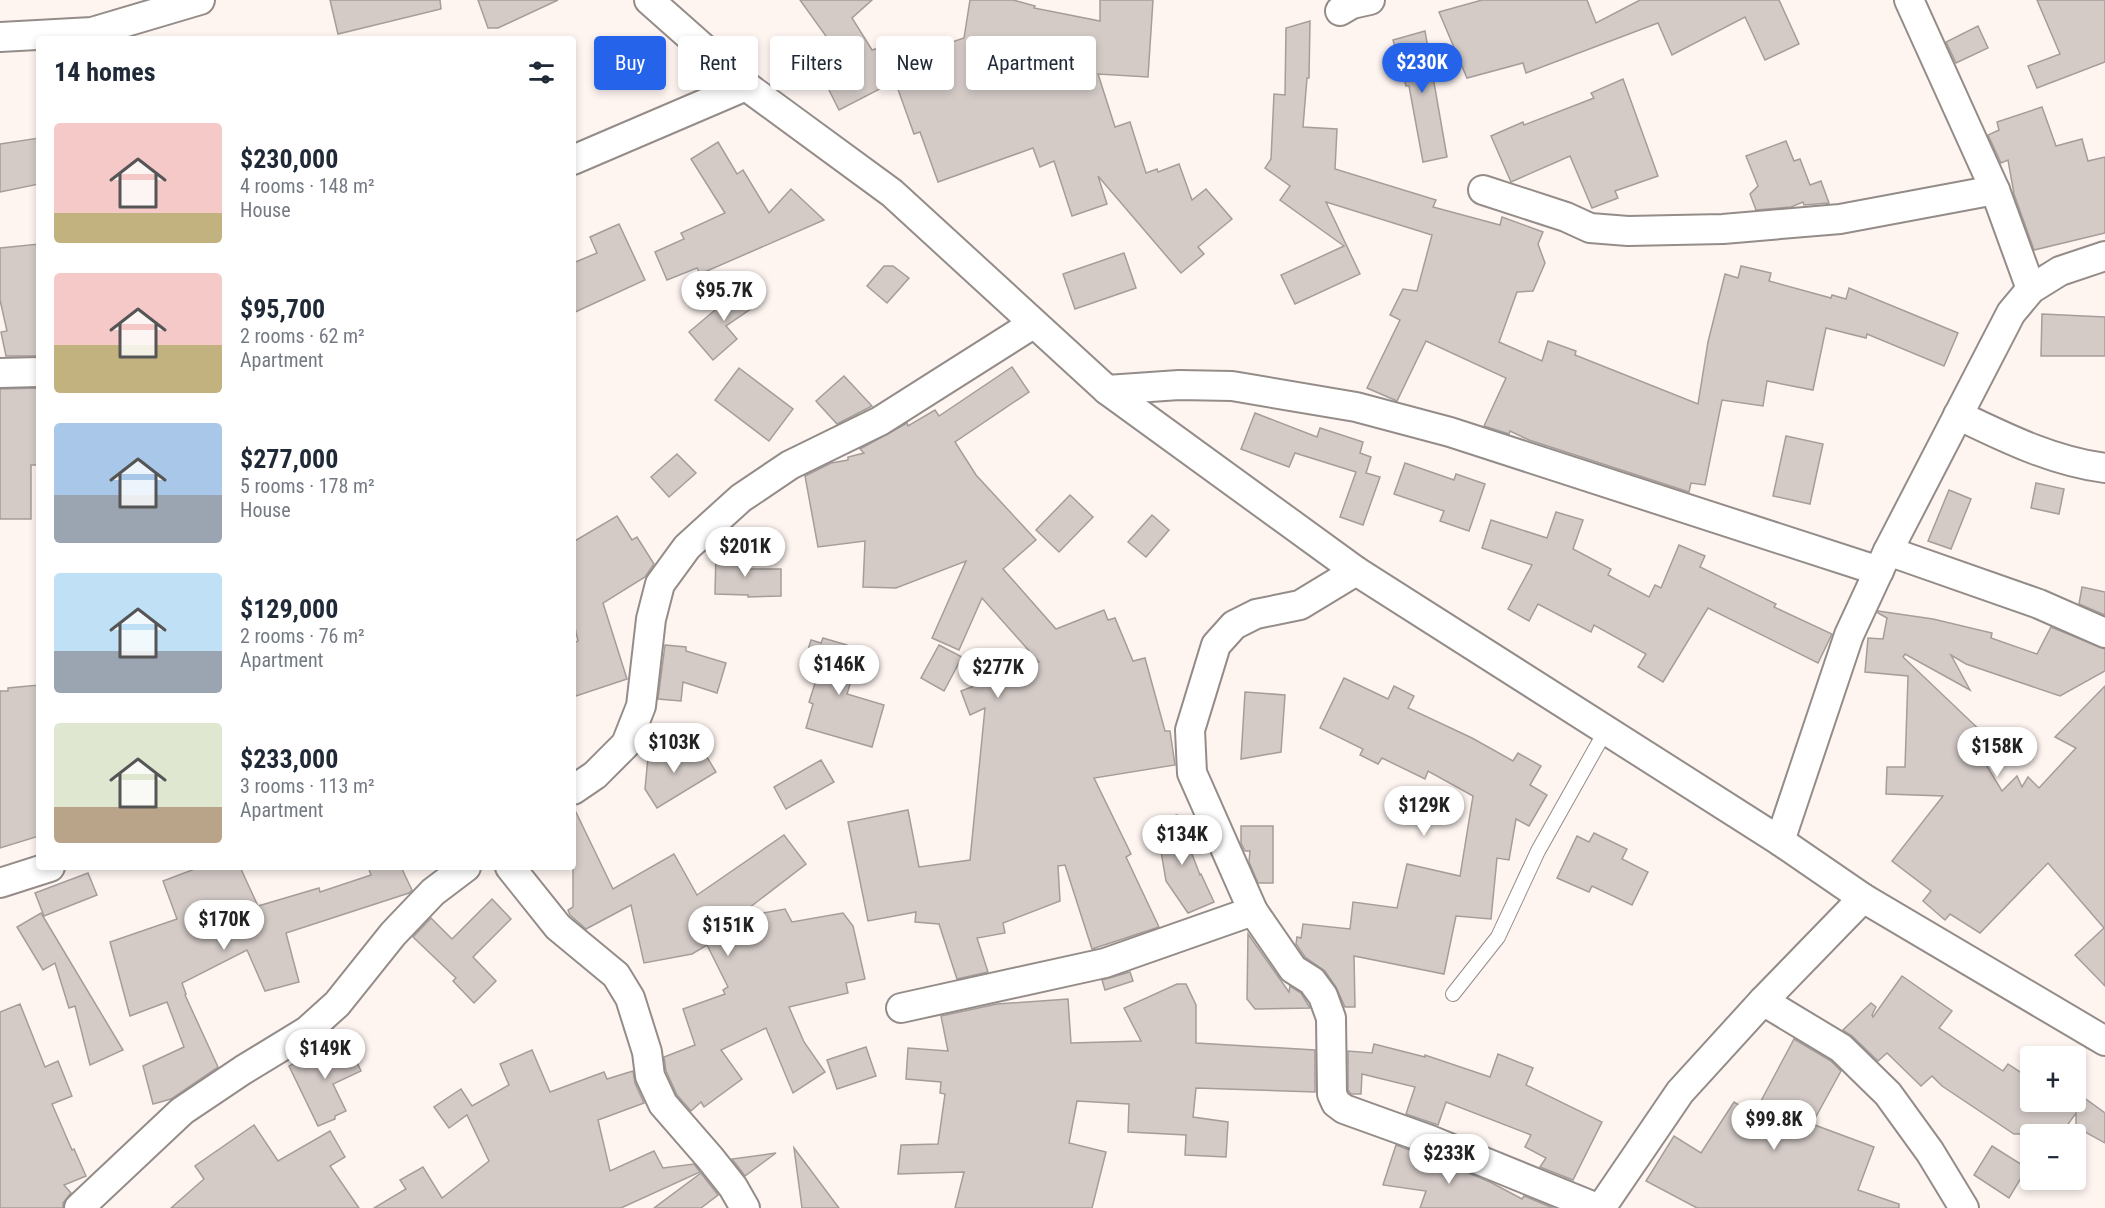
<!DOCTYPE html>
<html lang="en">
<head>
<meta charset="utf-8">
<style>
  :root { --surface:#fff; --page:#f2f2f3; --text:#1f2937; --muted:#747a83; --accent:#2563eb }
  body { margin:0; font-family:"Roboto Condensed",sans-serif; background:var(--page); color:var(--text); height:100vh; display:flex; flex-direction:column; font-size:22px; white-space:nowrap }
  * { box-sizing:border-box; margin:0 }
  p { font-size:20px; color:var(--muted) }
  .icon { flex:none; width:33px; height:33px; fill:none; stroke:currentColor; stroke-width:2; stroke-linecap:round; stroke-linejoin:round }
  .map { position:relative; flex:1; overflow:hidden }
  .side { position:absolute; left:36px; top:36px; width:540px; height:834px; display:flex; flex-direction:column; background:var(--surface); border-radius:6px; box-shadow:0 3px 9px #0003 }
  .side>* { flex:none }
  .hud { position:absolute; left:594px; top:36px; width:570px; height:54px; display:flex; gap:12px }
  .tools { position:absolute; left:2020px; top:1046px; display:grid; gap:12px }
  .tools a { display:grid; place-items:center; width:66px; height:66px; border-radius:6px; background:var(--surface); box-shadow:0 3px 9px #0003; font-size:30px }
  .price { position:absolute; translate:-50% -51px; padding:0 14px; border-radius:21px; background:#fff; color:#222; font-size:20px; line-height:39px; filter:drop-shadow(0 2px 3px #0008) }
  .price::after { content:''; position:absolute; left:50%; top:36px; width:18px; height:14px; margin-left:-9px; background:inherit; clip-path:polygon(0 0,100% 0,50% 100%) }
  .price.on { background:var(--accent); color:#fff }
  ul { padding:0; list-style:none }
  li { display:flex; align-items:center; gap:18px; height:150px; padding:0 18px }
  li span { display:grid; place-items:center; flex:none; width:168px; height:120px; border-radius:6px; color:#555 }
  li>.icon { margin-inline-start:auto }
  span .icon { width:72px; height:72px; fill:#fffc; stroke-width:1 }
  li b { font-size:26px }
  h2 { display:flex; justify-content:space-between; align-items:center; height:72px; padding:0 18px; font-size:26px }
  .tag { padding:0 21px; border-radius:6px; background:var(--surface); box-shadow:0 3px 9px #0003; font-size:21px; line-height:54px }
  .tag.on { background:var(--accent); color:#fff }
  .map>svg:first-child { display:block }
  .building { fill:#d4cbc7; stroke:#a59d99; stroke-width:1.5 }
  .lines { fill:none; stroke-linecap:round; stroke-linejoin:round }
  .lane-casing { stroke:#948c88; stroke-width:16 }
  .street-casing { stroke:#948c88; stroke-width:32 }
  .lane { stroke:#fff; stroke-width:14 }
  .street { stroke:#fff; stroke-width:28 }
</style>
</head>
<body>
<div class="map">
<svg width="2105" height="1208" viewBox="0 0 2105 1208">
  <rect width="100%" height="100%" fill="#fef5f1"/>
  <g class="building">
    <path d="M 330,0 L 440,0 L 441,9 L 338,34 Z"/>
    <path d="M 478,0 L 558,0 L 498,28 L 488,28 Z"/>
    <path d="M 800,0 L 872,0 L 852,18 L 872,50 L 914,37 L 920,53 L 964,38 L 970,0 L 1013,0 L 1035,6 L 1034,8 L 1100,21 L 1100,0 L 1153,0 L 1148,77 L 1098,74 L 1115,127 L 1130,122 L 1146,173 L 1157,169 L 1158,172 L 1179,164 L 1192,200 L 1206,189 L 1232,219 L 1198,247 L 1204,254 L 1181,273 L 1098,176 L 1107,204 L 1072,216 L 1054,161 L 1040,167 L 1033,148 L 938,182 L 920,132 L 914,134 L 895,81 L 839,110 L 829,90 L 833,88 L 819,59 L 836,50 Z"/>
    <path d="M 1482,0 L 1587,0 L 1596,23 L 1640,0 L 1779,0 L 1799,44 L 1765,60 L 1745,17 L 1672,55 L 1658,23 L 1526,73 L 1523,63 L 1467,78 L 1439,12 Z"/>
    <path d="M 2037,0 L 2105,0 L 2105,62 L 2037,88 L 2028,66 L 2060,54 Z"/>
    <path d="M 1310,21 L 1309,78 L 1307,78 L 1303,127 L 1337,129 L 1335,169 L 1436,200 L 1433,207 L 1500,225 L 1502,217 L 1543,232 L 1538,244 L 1545,263 L 1533,291 L 1517,292 L 1499,342 L 1542,361 L 1548,341 L 1576,351 L 1575,355 L 1698,404 L 1708,342 L 1725,274 L 1738,278 L 1741,266 L 1771,273 L 1769,281 L 1831,298 L 1832,295 L 1846,299 L 1849,288 L 1958,333 L 1944,366 L 1867,334 L 1866,338 L 1826,328 L 1813,390 L 1767,381 L 1763,406 L 1722,400 L 1705,485 L 1691,483 L 1689,492 L 1529,440 L 1510,431 L 1509,434 L 1484,426 L 1506,378 L 1426,341 L 1397,401 L 1367,388 L 1400,320 L 1390,315 L 1403,289 L 1417,291 L 1432,235 L 1326,202 L 1360,274 L 1295,304 L 1281,275 L 1344,246 L 1280,200 L 1290,186 L 1265,168 L 1271,159 L 1274,94 L 1285,95 L 1286,28 Z"/>
    <path d="M 1978,26 L 1988,48 L 1956,63 L 1946,42 Z"/>
    <path d="M 1425,31 L 1447,157 L 1423,162 L 1409,86 L 1406,86 L 1393,40 Z"/>
    <path d="M 1623,79 L 1658,176 L 1615,191 L 1618,198 L 1592,208 L 1570,156 L 1511,182 L 1491,136 L 1523,122 L 1524,125 L 1594,98 L 1591,93 Z"/>
    <path d="M 2042,107 L 2056,146 L 2082,139 L 2088,161 L 2105,157 L 2105,233 L 2034,250 L 2014,194 L 2008,160 L 2001,163 L 1988,135 L 1999,130 L 1997,122 Z"/>
    <path d="M 39,138 L 39,184 L 0,192 L 0,144 Z"/>
    <path d="M 1786,141 L 1794,161 L 1800,159 L 1810,185 L 1821,181 L 1829,203 L 1804,205 L 1803,202 L 1791,207 L 1756,210 L 1750,194 L 1758,186 L 1746,156 Z"/>
    <path d="M 718,142 L 737,174 L 743,170 L 769,213 L 791,189 L 824,220 L 700,274 L 697,268 L 667,280 L 655,252 L 684,239 L 681,233 L 725,213 L 691,159 Z"/>
    <path d="M 619,224 L 645,280 L 573,313 L 573,263 L 597,253 L 590,237 Z"/>
    <path d="M 39,244 L 39,356 L 6,356 L 1,332 L 7,331 L 0,300 L 0,248 Z"/>
    <path d="M 1124,253 L 1136,288 L 1075,309 L 1063,274 Z"/>
    <path d="M 884,266 L 893,266 L 909,278 L 887,303 L 867,286 Z"/>
    <path d="M 747,283 L 761,302 L 726,326 L 737,339 L 713,360 L 689,332 Z"/>
    <path d="M 2042,314 L 2105,317 L 2105,356 L 2041,356 Z"/>
    <path d="M 1012,367 L 1029,392 L 955,442 L 976,475 L 1036,540 L 1003,569 L 1056,629 L 1104,610 L 1108,620 L 1115,618 L 1133,661 L 1145,658 L 1165,731 L 1170,731 L 1175,765 L 1094,778 L 1131,854 L 1126,857 L 1159,927 L 1092,949 L 1065,865 L 1058,866 L 1060,901 L 1003,923 L 1005,933 L 977,938 L 988,972 L 957,979 L 939,924 L 915,922 L 916,912 L 868,921 L 848,822 L 908,810 L 919,867 L 970,860 L 985,708 L 970,715 L 961,691 L 1039,662 L 982,598 L 959,650 L 932,638 L 966,561 L 896,588 L 863,587 L 865,541 L 818,547 L 805,476 L 831,463 L 848,460 L 848,457 L 864,453 L 860,449 L 907,423 L 908,426 L 935,410 L 939,416 Z"/>
    <path d="M 739,368 L 793,409 L 769,441 L 715,400 Z"/>
    <path d="M 844,376 L 872,406 L 837,424 L 816,401 Z"/>
    <path d="M 39,388 L 39,465 L 31,465 L 31,519 L 0,519 L 0,389 Z"/>
    <path d="M 1255,413 L 1317,437 L 1320,428 L 1363,442 L 1360,453 L 1371,457 L 1366,473 L 1380,477 L 1363,525 L 1340,517 L 1356,472 L 1295,453 L 1289,467 L 1241,449 Z"/>
    <path d="M 1786,436 L 1823,444 L 1810,504 L 1773,496 Z"/>
    <path d="M 677,454 L 696,473 L 669,497 L 651,477 Z"/>
    <path d="M 1405,463 L 1454,480 L 1456,474 L 1485,484 L 1469,531 L 1440,521 L 1444,511 L 1394,494 Z"/>
    <path d="M 2036,483 L 2064,489 L 2059,514 L 2031,508 Z"/>
    <path d="M 1949,490 L 1971,499 L 1951,549 L 1928,541 Z"/>
    <path d="M 1070,495 L 1093,517 L 1059,552 L 1036,530 Z"/>
    <path d="M 1556,512 L 1583,520 L 1573,549 L 1611,569 L 1608,575 L 1649,597 L 1655,585 L 1661,588 L 1679,545 L 1705,556 L 1700,567 L 1776,604 L 1774,607 L 1832,634 L 1818,663 L 1708,608 L 1663,682 L 1638,667 L 1646,654 L 1594,625 L 1591,632 L 1538,604 L 1529,621 L 1508,609 L 1532,565 L 1482,548 L 1491,520 L 1547,538 Z"/>
    <path d="M 1152,515 L 1169,530 L 1146,557 L 1128,542 Z"/>
    <path d="M 617,516 L 632,540 L 637,537 L 654,564 L 645,577 L 603,603 L 627,679 L 573,697 L 573,643 L 578,641 L 573,619 L 573,542 Z"/>
    <path d="M 716,551 L 741,551 L 740,569 L 781,569 L 781,596 L 748,597 L 748,595 L 715,594 Z"/>
    <path d="M 2082,587 L 2105,592 L 2105,615 L 2079,604 Z"/>
    <path d="M 1878,611 L 1933,619 L 1992,633 L 1991,638 L 2037,654 L 2051,627 L 2105,649 L 2105,671 L 2060,696 L 1966,664 L 1951,655 L 1970,690 L 1905,654 L 1903,657 L 1986,736 L 1973,743 L 2002,791 L 2017,776 L 2022,787 L 2028,777 L 2039,788 L 2076,748 L 2055,737 L 2105,686 L 2105,986 L 2075,955 L 2104,928 L 2048,863 L 1980,933 L 1950,914 L 1945,920 L 1923,901 L 1931,891 L 1892,861 L 1943,796 L 1886,794 L 1887,767 L 1905,767 L 1908,676 L 1865,672 L 1868,638 L 1883,639 L 1887,618 L 1878,613 Z"/>
    <path d="M 823,638 L 847,645 L 846,650 L 859,655 L 847,694 L 884,705 L 872,747 L 806,728 L 813,704 L 809,702 L 819,671 L 803,666 L 811,640 L 821,643 Z"/>
    <path d="M 665,645 L 686,647 L 686,651 L 726,663 L 717,693 L 683,682 L 681,701 L 658,699 Z"/>
    <path d="M 939,645 L 962,657 L 944,691 L 921,678 Z"/>
    <path d="M 1344,678 L 1388,699 L 1394,686 L 1414,696 L 1408,708 L 1472,738 L 1513,761 L 1518,753 L 1541,766 L 1530,785 L 1547,795 L 1529,826 L 1516,819 L 1509,860 L 1497,858 L 1491,919 L 1456,916 L 1444,974 L 1354,956 L 1355,1007 L 1345,1007 L 1336,987 L 1325,971 L 1305,957 L 1296,944 L 1297,937 L 1301,938 L 1303,924 L 1350,929 L 1353,902 L 1397,908 L 1407,864 L 1460,876 L 1473,796 L 1428,771 L 1425,779 L 1382,758 L 1378,764 L 1360,755 L 1363,749 L 1320,728 Z"/>
    <path d="M 39,685 L 39,836 L 0,848 L 0,691 L 8,691 L 8,688 Z"/>
    <path d="M 1245,692 L 1285,695 L 1281,752 L 1241,759 Z"/>
    <path d="M 677,739 L 674,766 L 702,749 L 716,772 L 657,808 L 645,789 L 648,757 Z"/>
    <path d="M 821,760 L 834,782 L 786,809 L 774,787 Z"/>
    <path d="M 573,806 L 613,889 L 674,854 L 697,895 L 784,835 L 806,864 L 736,918 L 785,909 L 792,922 L 843,913 L 853,926 L 865,979 L 846,983 L 848,993 L 789,1007 L 804,1042 L 825,1072 L 793,1093 L 766,1028 L 721,1050 L 742,1079 L 704,1107 L 701,1102 L 691,1111 L 677,1095 L 666,1071 L 664,1057 L 695,1045 L 683,1009 L 725,994 L 723,990 L 728,987 L 707,945 L 692,954 L 644,963 L 631,905 L 586,929 L 570,915 L 568,910 L 573,907 Z"/>
    <path d="M 1177,815 L 1200,875 L 1201,874 L 1214,902 L 1188,913 L 1166,881 L 1156,822 Z"/>
    <path d="M 1241,826 L 1273,826 L 1273,883 L 1258,883 L 1249,862 L 1250,851 L 1245,851 L 1241,843 Z"/>
    <path d="M 1594,833 L 1627,849 L 1622,859 L 1648,872 L 1632,905 L 1592,886 L 1589,892 L 1557,878 L 1577,836 L 1589,842 Z"/>
    <path d="M 200,867 L 240,867 L 258,906 L 319,888 L 320,892 L 371,875 L 368,867 L 401,867 L 412,890 L 409,893 L 286,933 L 299,982 L 265,991 L 247,950 L 182,983 L 186,994 L 185,995 L 218,1067 L 171,1099 L 153,1104 L 143,1066 L 184,1047 L 167,1002 L 130,1016 L 110,942 L 177,919 L 163,881 Z"/>
    <path d="M 88,873 L 97,895 L 44,916 L 35,893 Z"/>
    <path d="M 492,899 L 511,919 L 473,957 L 496,981 L 474,1003 L 453,981 L 456,978 L 413,937 L 431,918 L 452,939 Z"/>
    <path d="M 41,913 L 123,1050 L 90,1065 L 75,1006 L 69,1008 L 55,963 L 43,970 L 17,927 Z"/>
    <path d="M 1248,934 L 1289,992 L 1290,986 L 1301,993 L 1310,1008 L 1255,1009 L 1247,999 Z"/>
    <path d="M 1130,972 L 1133,981 L 1105,990 L 1102,980 Z"/>
    <path d="M 1902,976 L 1952,1011 L 1939,1028 L 2003,1071 L 2008,1064 L 2031,1079 L 2031,1101 L 2064,1101 L 2076,1109 L 2076,1092 L 2105,1113 L 2105,1143 L 2076,1127 L 2076,1113 L 2061,1134 L 2014,1134 L 1942,1086 L 1932,1076 L 1921,1086 L 1887,1053 L 1878,1061 L 1852,1036 L 1843,1030 L 1871,1003 L 1876,1007 L 1872,1015 L 1873,1017 Z"/>
    <path d="M 1177,984 L 1186,984 L 1196,1005 L 1196,1043 L 1315,1050 L 1315,1092 L 1196,1088 L 1193,1117 L 1228,1122 L 1226,1157 L 1185,1155 L 1186,1135 L 1128,1132 L 1129,1104 L 1077,1101 L 1069,1143 L 1106,1152 L 1092,1208 L 955,1208 L 964,1172 L 898,1174 L 901,1145 L 938,1144 L 945,1094 L 940,1093 L 941,1082 L 906,1079 L 908,1048 L 948,1051 L 941,1016 L 997,1004 L 1068,999 L 1071,1043 L 1141,1041 L 1124,1008 Z"/>
    <path d="M 20,1004 L 45,1067 L 58,1061 L 72,1096 L 52,1104 L 72,1150 L 74,1149 L 86,1176 L 64,1185 L 71,1193 L 63,1203 L 63,1208 L 0,1208 L 0,1012 Z"/>
    <path d="M 1794,1039 L 1831,1061 L 1841,1071 L 1812,1124 L 1874,1147 L 1858,1190 L 1899,1204 L 1899,1208 L 1697,1208 L 1646,1181 L 1674,1136 L 1701,1153 L 1734,1102 L 1754,1114 Z"/>
    <path d="M 347,1041 L 361,1071 L 333,1084 L 346,1111 L 335,1116 L 335,1119 L 318,1126 L 289,1066 L 309,1055 L 310,1057 Z"/>
    <path d="M 1374,1044 L 1425,1057 L 1425,1055 L 1490,1077 L 1498,1054 L 1533,1068 L 1526,1085 L 1602,1122 L 1573,1180 L 1540,1167 L 1546,1158 L 1525,1147 L 1531,1135 L 1446,1102 L 1438,1125 L 1406,1114 L 1415,1087 L 1362,1074 L 1361,1094 L 1351,1094 L 1348,1090 L 1348,1051 L 1372,1053 Z"/>
    <path d="M 866,1047 L 876,1076 L 837,1089 L 827,1060 Z"/>
    <path d="M 532,1050 L 550,1092 L 604,1072 L 607,1079 L 633,1071 L 635,1083 L 644,1103 L 598,1120 L 610,1171 L 654,1151 L 663,1168 L 694,1164 L 700,1172 L 621,1208 L 374,1208 L 406,1189 L 400,1180 L 423,1167 L 442,1198 L 489,1161 L 467,1115 L 449,1128 L 434,1107 L 461,1089 L 472,1106 L 509,1085 L 500,1064 Z"/>
    <path d="M 254,1125 L 278,1161 L 330,1131 L 345,1157 L 330,1166 L 359,1208 L 171,1208 L 204,1179 L 195,1166 Z"/>
    <path d="M 1396,1145 L 1428,1157 L 1426,1161 L 1466,1172 L 1490,1182 L 1522,1199 L 1524,1196 L 1553,1208 L 1420,1208 L 1426,1191 L 1383,1185 Z"/>
    <path d="M 1992,1146 L 2027,1168 L 2009,1198 L 1974,1175 Z"/>
    <path d="M 794,1148 L 839,1208 L 802,1208 Z"/>
    <path d="M 776,1153 L 745,1176 L 732,1159 Z"/>
    <path d="M 701,1173 L 718,1195 L 701,1208 L 654,1208 Z"/>
  </g>
  <g class="lines">
    <g class="lane-casing">
      <path id="lane" d="M 1453,994 L 1498,937 L 1538,851 L 1606,730"/>
    </g>
    <g class="street-casing">
      <g id="street">
        <path d="M 649,0 L 746,86 L 892,193 L 1107,390 L 1356,571 L 1780,841 L 1863,898 L 2105,1041"/>
        <path d="M 1909,0 L 1995,190 L 2031,289"/>
        <path d="M 1340,11 L 1352,4 L 1370,0"/>
        <path d="M 0,37 L 92,32 L 200,0"/>
        <path d="M 573,160 L 746,86"/>
        <path d="M 1483,190 L 1566,217 L 1590,228 L 1628,231 L 1723,229 L 1840,219 L 1995,190"/>
        <path d="M 0,373 L 39,372"/>
        <path d="M 1107,390 L 1179,385 L 1232,386 L 1356,407 L 1450,432 L 1879,571"/>
        <path d="M 1958,415 C 2006,438 2052,461 2105,468"/>
        <path d="M 1888,551 L 2039,604 L 2105,633"/>
        <path d="M 1356,571 L 1300,605 L 1256,614 L 1234,625 L 1216,645 L 1190,730 L 1192,773 L 1253,911 L 1293,969 L 1312,981 L 1323,996 L 1331,1018 L 1332,1094 L 1336,1103 L 1344,1109 L 1430,1140 L 1597,1208"/>
        <path d="M 573,790 L 595,775 L 626,744 L 641,706 L 651,619 L 660,584 L 687,547 L 741,498 L 790,465 L 880,421 L 1033,324"/>
        <path d="M 1780,841 L 1849,635 L 1888,551 L 2011,313 L 2031,289 L 2060,271 L 2105,256"/>
        <path d="M 510,867 L 558,927 L 616,975 L 630,998 L 647,1052 L 650,1076 L 663,1104 L 710,1158 L 733,1187 L 745,1208"/>
        <path d="M 0,883 L 50,867"/>
        <path d="M 1763,1001 L 1841,1048 L 1888,1094 L 1930,1152 L 1964,1208"/>
        <path d="M 901,1008 L 1105,963 L 1253,911"/>
        <path d="M 79,1208 L 182,1111 L 243,1070 L 307,1031 L 337,1004 L 393,934 L 433,892 L 466,867"/>
        <path d="M 1601,1208 L 1680,1092 L 1763,1001 L 1863,898"/>
      </g>
    </g>
    <use href="#lane" class="lane"/>
    <use href="#street" class="street"/>
  </g>
</svg>
<div class="tools">
<a>+</a>
<a>−</a>
</div>
<b class="price on" style="left:1422px;top:94px">$230K</b>
<b class="price" style="left:724px;top:322px">$95.7K</b>
<b class="price" style="left:745px;top:578px">$201K</b>
<b class="price" style="left:839px;top:696px">$146K</b>
<b class="price" style="left:998px;top:699px">$277K</b>
<b class="price" style="left:674px;top:774px">$103K</b>
<b class="price" style="left:1997px;top:778px">$158K</b>
<b class="price" style="left:1424px;top:837px">$129K</b>
<b class="price" style="left:1182px;top:866px">$134K</b>
<b class="price" style="left:224px;top:951px">$170K</b>
<b class="price" style="left:728px;top:957px">$151K</b>
<b class="price" style="left:325px;top:1080px">$149K</b>
<b class="price" style="left:1774px;top:1151px">$99.8K</b>
<b class="price" style="left:1449px;top:1185px">$233K</b>
<div class="hud">
<a class="tag on">Buy</a>
<a class="tag">Rent</a>
<a class="tag">Filters</a>
<a class="tag">New</a>
<a class="tag">Apartment</a>
</div>
<section class="side">
<h2>14 homes<svg class="icon" aria-label="filters" viewBox="0 0 24 24"><path d="M4 7h16M4 17h16"/><circle cx="9" cy="7" r="2"/><circle cx="15" cy="17" r="2"/></svg></h2>
<ul>
<li><span style="background:linear-gradient(#f6c9c9 75%,#c2b280 0)"><svg class="icon" aria-label="home" viewBox="0 0 24 24"><path d="M3 11l9-7 9 7M6 9v11h12V9"/></svg></span><div><b>$230,000</b><p>4 rooms · 148 m²</p><p>House</p></div></li>
<li><span style="background:linear-gradient(#f6c9c9 60%,#c2b280 0)"><svg class="icon" aria-label="home" viewBox="0 0 24 24"><path d="M3 11l9-7 9 7M6 9v11h12V9"/></svg></span><div><b>$95,700</b><p>2 rooms · 62 m²</p><p>Apartment</p></div></li>
<li><span style="background:linear-gradient(#a9c7e8 60%,#9aa5b1 0)"><svg class="icon" aria-label="home" viewBox="0 0 24 24"><path d="M3 11l9-7 9 7M6 9v11h12V9"/></svg></span><div><b>$277,000</b><p>5 rooms · 178 m²</p><p>House</p></div></li>
<li><span style="background:linear-gradient(#bfe0f5 65%,#9aa5b1 0)"><svg class="icon" aria-label="home" viewBox="0 0 24 24"><path d="M3 11l9-7 9 7M6 9v11h12V9"/></svg></span><div><b>$129,000</b><p>2 rooms · 76 m²</p><p>Apartment</p></div></li>
<li><span style="background:linear-gradient(#dfe7d0 70%,#b9a48a 0)"><svg class="icon" aria-label="home" viewBox="0 0 24 24"><path d="M3 11l9-7 9 7M6 9v11h12V9"/></svg></span><div><b>$233,000</b><p>3 rooms · 113 m²</p><p>Apartment</p></div></li>
</ul>
</section>
</div>
</body>
</html>
